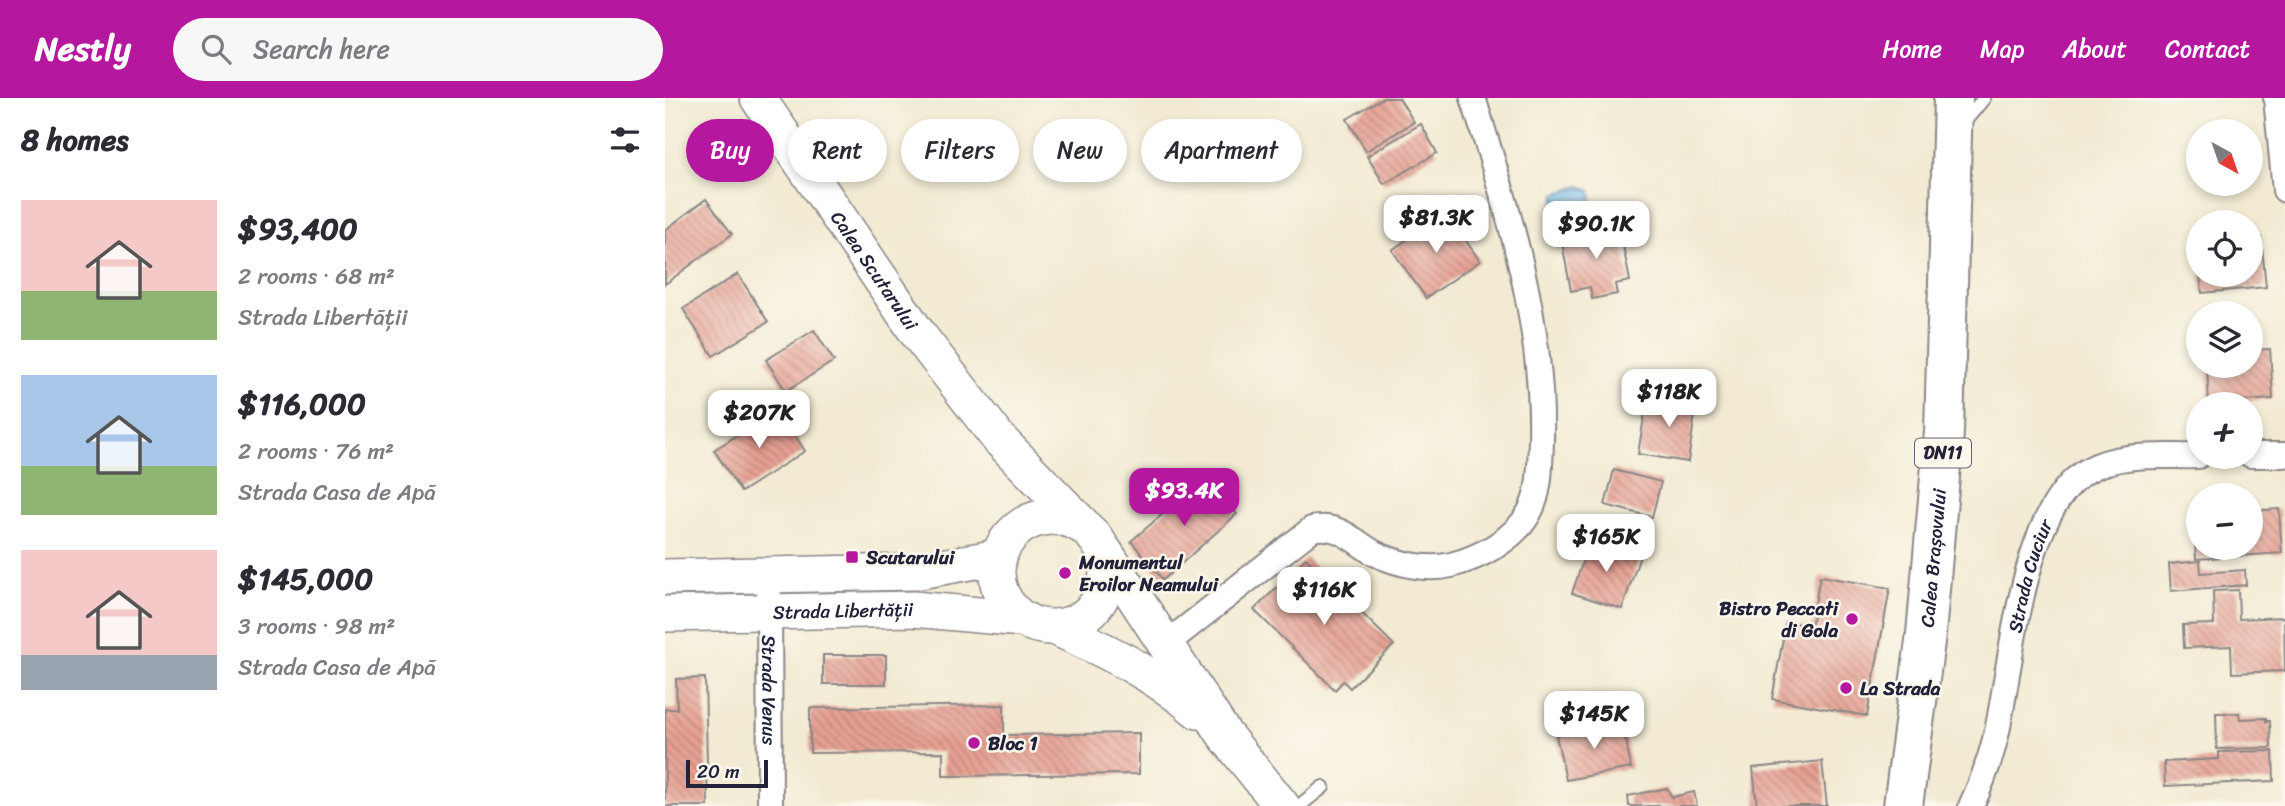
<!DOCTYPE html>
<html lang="en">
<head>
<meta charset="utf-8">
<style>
  :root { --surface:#fff; --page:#f7f7f7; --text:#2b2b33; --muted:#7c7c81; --accent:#b5179e }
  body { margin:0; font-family:Sriracha,sans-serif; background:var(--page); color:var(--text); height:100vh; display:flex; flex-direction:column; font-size:26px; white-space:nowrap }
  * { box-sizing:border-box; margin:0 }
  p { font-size:23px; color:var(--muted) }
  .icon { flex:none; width:38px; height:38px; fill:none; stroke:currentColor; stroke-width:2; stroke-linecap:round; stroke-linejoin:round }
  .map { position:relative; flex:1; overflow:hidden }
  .sheet { display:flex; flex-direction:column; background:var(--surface); width:665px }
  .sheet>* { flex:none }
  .top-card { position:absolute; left:21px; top:21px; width:665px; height:63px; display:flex; gap:14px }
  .needle { width:46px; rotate:140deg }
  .controls { position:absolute; left:1521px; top:21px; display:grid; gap:14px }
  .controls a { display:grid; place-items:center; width:77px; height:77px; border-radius:50%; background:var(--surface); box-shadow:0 4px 10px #0003; font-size:35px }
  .scale { position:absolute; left:21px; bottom:18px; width:82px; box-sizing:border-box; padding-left:7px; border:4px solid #22223b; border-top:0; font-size:19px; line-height:24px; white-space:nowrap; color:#22223b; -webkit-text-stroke:5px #fbf7ec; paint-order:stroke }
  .price { position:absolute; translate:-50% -60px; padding:0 16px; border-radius:14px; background:#fff; color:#222; font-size:23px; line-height:46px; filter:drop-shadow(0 2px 4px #0008) }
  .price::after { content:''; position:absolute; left:50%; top:42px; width:21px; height:16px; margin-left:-10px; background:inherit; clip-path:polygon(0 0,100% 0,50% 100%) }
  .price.on { background:var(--accent); color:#fff }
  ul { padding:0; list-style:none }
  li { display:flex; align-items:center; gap:21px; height:175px; padding:0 21px }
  li span { display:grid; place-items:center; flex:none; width:196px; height:140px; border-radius:0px; color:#555 }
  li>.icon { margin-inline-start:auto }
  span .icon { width:84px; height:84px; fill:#fffc; stroke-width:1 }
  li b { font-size:30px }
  h2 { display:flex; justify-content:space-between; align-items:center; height:84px; padding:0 21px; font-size:30px }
  .chip { padding:0 24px; border-radius:32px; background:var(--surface); box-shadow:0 4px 10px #0003; font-size:24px; line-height:63px }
  .chip.on { background:var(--accent); color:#fff }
  header { display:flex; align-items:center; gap:42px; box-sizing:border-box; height:98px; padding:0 35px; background:var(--accent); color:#fff }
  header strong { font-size:33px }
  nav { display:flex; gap:38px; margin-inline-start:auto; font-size:24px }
  .search { width:490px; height:63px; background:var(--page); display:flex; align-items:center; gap:18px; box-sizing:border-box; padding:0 24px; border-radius:38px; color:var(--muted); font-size:26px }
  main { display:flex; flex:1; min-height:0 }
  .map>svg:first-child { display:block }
  .water { fill:url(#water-rules); stroke:#4a7194; stroke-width:2 }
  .building { fill:url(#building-back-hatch) }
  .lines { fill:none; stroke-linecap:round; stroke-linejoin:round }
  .service-casing { stroke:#8a8686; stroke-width:16 }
  .minor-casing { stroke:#8a8686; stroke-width:28 }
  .secondary-casing { stroke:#8a8686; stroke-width:38 }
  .trunk-casing { stroke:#8a8686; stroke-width:42 }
  .service { stroke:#fff; stroke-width:12 }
  .minor { stroke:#fff; stroke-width:24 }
  .secondary { stroke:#fff; stroke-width:35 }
  .trunk { stroke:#fff; stroke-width:38 }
  .poi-dot { fill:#b5179e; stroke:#fbf7ec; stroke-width:2.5 }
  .labels { text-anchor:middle; stroke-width:5; stroke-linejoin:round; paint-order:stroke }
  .shield { fill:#fbf7ec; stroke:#636270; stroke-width:2 }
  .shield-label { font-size:18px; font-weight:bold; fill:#22223b }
  .street-label { font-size:19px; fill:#22223b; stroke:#fbf7ec }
  .poi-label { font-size:19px; font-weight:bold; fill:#22223b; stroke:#fbf7ec; text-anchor:start }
</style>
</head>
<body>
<header>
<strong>Nestly</strong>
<div class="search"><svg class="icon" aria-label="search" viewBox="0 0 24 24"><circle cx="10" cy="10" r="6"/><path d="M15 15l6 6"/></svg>Search here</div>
<nav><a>Home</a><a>Map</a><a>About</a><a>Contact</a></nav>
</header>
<main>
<section class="sheet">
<h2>8 homes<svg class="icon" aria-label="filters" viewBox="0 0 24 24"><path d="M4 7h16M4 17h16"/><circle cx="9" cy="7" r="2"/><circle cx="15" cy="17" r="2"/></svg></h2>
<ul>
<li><span style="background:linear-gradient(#f6c9c9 65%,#8fb573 0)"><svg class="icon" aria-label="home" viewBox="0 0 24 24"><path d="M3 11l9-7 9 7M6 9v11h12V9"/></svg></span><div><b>$93,400</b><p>2 rooms · 68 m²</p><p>Strada Libertății</p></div></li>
<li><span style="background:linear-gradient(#a9c7e8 65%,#8fb573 0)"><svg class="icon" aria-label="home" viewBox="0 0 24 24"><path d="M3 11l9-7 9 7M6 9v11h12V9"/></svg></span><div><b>$116,000</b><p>2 rooms · 76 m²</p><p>Strada Casa de Apă</p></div></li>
<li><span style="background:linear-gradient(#f6c9c9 75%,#9aa5b1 0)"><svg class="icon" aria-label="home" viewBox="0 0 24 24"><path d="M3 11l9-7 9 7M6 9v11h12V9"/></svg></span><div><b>$145,000</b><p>3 rooms · 98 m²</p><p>Strada Casa de Apă</p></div></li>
</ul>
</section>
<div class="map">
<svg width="1620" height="708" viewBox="0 0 1620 708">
  <defs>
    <pattern id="water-rules" width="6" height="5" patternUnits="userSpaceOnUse" patternTransform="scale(1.75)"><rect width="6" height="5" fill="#73c0ed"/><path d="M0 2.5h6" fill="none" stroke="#5e9cc1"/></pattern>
    <pattern id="building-back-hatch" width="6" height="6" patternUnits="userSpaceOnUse" patternTransform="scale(1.75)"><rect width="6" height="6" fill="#e6a093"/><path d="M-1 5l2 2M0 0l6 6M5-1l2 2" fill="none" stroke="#ba8279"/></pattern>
  </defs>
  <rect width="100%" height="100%" fill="#fbf7ec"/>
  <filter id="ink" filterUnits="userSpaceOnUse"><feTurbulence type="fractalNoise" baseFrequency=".0143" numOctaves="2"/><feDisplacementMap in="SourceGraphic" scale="14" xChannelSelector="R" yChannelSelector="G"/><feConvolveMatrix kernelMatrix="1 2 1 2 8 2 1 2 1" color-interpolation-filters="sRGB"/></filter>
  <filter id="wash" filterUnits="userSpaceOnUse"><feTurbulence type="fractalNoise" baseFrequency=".00686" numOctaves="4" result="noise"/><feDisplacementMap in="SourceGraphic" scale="28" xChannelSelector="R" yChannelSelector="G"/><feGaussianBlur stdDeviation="1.57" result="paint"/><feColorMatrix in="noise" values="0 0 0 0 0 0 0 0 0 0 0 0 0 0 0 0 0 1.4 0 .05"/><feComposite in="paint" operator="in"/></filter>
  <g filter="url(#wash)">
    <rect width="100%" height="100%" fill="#f2ead2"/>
    <path class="water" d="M 915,88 L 926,93 L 927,101 L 923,105 L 896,112 L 889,108 L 891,96 Z"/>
    <g id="blocks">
      <g class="building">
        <path d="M 718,0 L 734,0 L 749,24 L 701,53 L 682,21 Z"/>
        <path d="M 756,26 L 772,55 L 719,86 L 702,58 Z"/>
        <path d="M 41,101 L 67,136 L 0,186 L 0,132 Z"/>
        <path d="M 781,114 L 815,163 L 761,200 L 727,152 Z"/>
        <path d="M 954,127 L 965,183 L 950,186 L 952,196 L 927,201 L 925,189 L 906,193 L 896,139 Z"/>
        <path d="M 1596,139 L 1601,189 L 1537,195 L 1535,177 L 1586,177 L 1586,140 Z"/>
        <path d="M 73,176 L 103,224 L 48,258 L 18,211 Z"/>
        <path d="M 149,232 L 169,263 L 121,293 L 101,262 Z"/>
        <path d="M 1605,251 L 1608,301 L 1544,305 L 1542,268 L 1586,268 L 1586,252 Z"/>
        <path d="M 996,296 L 1032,302 L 1023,364 L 973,356 L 981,307 L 994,308 Z"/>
        <path d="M 113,311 L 140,353 L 76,394 L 49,352 Z"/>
        <path d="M 949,372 L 996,384 L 987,419 L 940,407 Z"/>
        <path d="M 541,379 L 572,416 L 498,482 L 466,443 Z"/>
        <path d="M 1614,411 L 1617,455 L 1531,461 L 1528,417 L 1533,417 L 1533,450 L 1586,450 L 1586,413 Z"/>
        <path d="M 925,442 L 975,458 L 957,511 L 907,495 Z"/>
        <path d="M 641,460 L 729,547 L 685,590 L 678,583 L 670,592 L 589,512 Z"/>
        <path d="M 1535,463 L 1536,475 L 1580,472 L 1581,487 L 1506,493 L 1504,466 Z"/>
        <path d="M 1155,478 L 1225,490 L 1202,618 L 1107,601 L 1121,524 L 1146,528 Z"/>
        <path d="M 1573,492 L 1574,521 L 1619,519 L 1620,573 L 1567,575 L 1566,548 L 1519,550 L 1518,527 L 1549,526 L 1548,493 Z"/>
        <rect x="158" y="557" width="63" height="29"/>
        <path d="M 40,580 L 43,708 L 0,708 L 0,611 L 12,611 L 11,581 Z"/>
        <path d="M 339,607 L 339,637 L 474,635 L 474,676 L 278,678 L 278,654 L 145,655 L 145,610 Z"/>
        <path d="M 1551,615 L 1574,615 L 1575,621 L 1601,620 L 1601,623 L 1605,623 L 1606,650 L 1552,651 Z"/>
        <path d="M 958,625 L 966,670 L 901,682 L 891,637 Z"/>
        <path d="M 1608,653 L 1609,683 L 1500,688 L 1499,664 L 1554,661 L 1554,654 Z"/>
        <path d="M 1157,663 L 1162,708 L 1092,708 L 1088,670 Z"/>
        <path d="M 1002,690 L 1007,699 L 1029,694 L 1032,708 L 964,708 L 963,698 Z"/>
      </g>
    </g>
  </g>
  <g filter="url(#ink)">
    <use href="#blocks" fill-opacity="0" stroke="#8a8686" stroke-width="2"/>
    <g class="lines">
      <g class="service-casing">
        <g id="service">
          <path d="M 1296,28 L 1319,0"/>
          <path d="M 634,708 L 658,689"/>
        </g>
      </g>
      <g class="minor-casing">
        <g id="minor">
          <path d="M 1611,0 L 1620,92"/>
          <path d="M 1586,357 L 1620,357"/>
          <path id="s1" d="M 104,498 L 105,708"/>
          <path d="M 501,546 L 647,431 C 674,425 688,443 709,455 C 732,466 762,473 786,467 C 814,460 850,441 864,415 C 876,394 875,365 876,342 C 879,224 843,112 808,0"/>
          <path id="s2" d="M 1306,708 C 1317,685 1325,662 1331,638 C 1347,568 1356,410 1423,372 C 1455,354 1497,359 1533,358"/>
        </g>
      </g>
      <g class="secondary-casing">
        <g id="secondary">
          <path id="s3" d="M 93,0 L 253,236 L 334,341 L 418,427"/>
          <circle cx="387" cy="474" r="55"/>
          <path d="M 440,454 L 559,636 L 617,708"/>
          <path d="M 0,479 L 249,474 L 333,459"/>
          <path id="s4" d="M 0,516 L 248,511 L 357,521"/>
          <path d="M 391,530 C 442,553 490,576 533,613"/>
        </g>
      </g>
      <g class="trunk-casing">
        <g id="trunk">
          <path id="s5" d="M 1238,708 L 1261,536 L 1279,334 L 1288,0"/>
        </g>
      </g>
      <use href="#service" class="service"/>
      <use href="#minor" class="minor"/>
      <use href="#secondary" class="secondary"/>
      <use href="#trunk" class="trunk"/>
    </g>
  </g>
  <g class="poi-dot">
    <rect x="180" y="452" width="14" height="14" rx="3.5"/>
    <circle cx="400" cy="475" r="7"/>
    <circle cx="1187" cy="521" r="7"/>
    <circle cx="1181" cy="590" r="7"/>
    <circle cx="309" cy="645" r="7"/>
  </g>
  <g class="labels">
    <rect class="shield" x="1250" y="340.5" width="56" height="29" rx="5"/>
    <g class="shield-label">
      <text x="1278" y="361">DN11</text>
    </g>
    <g class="street-label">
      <text dy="7" stroke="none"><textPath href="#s3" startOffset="208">Calea Scutarului</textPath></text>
      <text dy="7" stroke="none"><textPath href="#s5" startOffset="250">Calea Brașovului</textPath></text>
      <text dy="7" stroke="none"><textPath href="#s2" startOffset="238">Strada Cuciur</textPath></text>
      <text dy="7" stroke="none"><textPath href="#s4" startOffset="178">Strada Libertății</textPath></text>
      <text dy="7" stroke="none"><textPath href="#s1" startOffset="94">Strada Venus</textPath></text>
    </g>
    <g class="poi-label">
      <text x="201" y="466">Scutarului</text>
      <text x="414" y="471">Monumentul<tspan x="414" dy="22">Eroilor Neamului</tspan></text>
      <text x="1173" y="517" text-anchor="end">Bistro Peccati<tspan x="1173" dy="22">di Gola</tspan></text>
      <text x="1195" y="597">La Strada</text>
      <text x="323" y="652">Bloc 1</text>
    </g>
  </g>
</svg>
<div class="controls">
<a><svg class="needle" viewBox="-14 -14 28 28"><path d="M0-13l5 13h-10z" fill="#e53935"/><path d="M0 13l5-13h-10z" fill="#7c7c81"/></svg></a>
<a><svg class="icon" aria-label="locate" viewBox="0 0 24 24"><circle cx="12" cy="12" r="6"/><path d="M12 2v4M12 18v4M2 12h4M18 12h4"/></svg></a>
<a><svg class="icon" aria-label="layers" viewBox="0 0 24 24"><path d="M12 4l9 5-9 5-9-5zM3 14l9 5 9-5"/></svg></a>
<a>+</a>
<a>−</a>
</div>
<div class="scale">20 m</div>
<b class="price" style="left:771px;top:157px">$81.3K</b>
<b class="price" style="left:931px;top:163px">$90.1K</b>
<b class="price" style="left:1004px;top:331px">$118K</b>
<b class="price" style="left:94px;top:352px">$207K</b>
<b class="price on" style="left:519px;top:430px">$93.4K</b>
<b class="price" style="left:941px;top:476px">$165K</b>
<b class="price" style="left:659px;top:529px">$116K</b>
<b class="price" style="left:929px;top:653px">$145K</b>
<div class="top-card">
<a class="chip on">Buy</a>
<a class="chip">Rent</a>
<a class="chip">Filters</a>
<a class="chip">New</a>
<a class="chip">Apartment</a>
</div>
</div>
</main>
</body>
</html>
